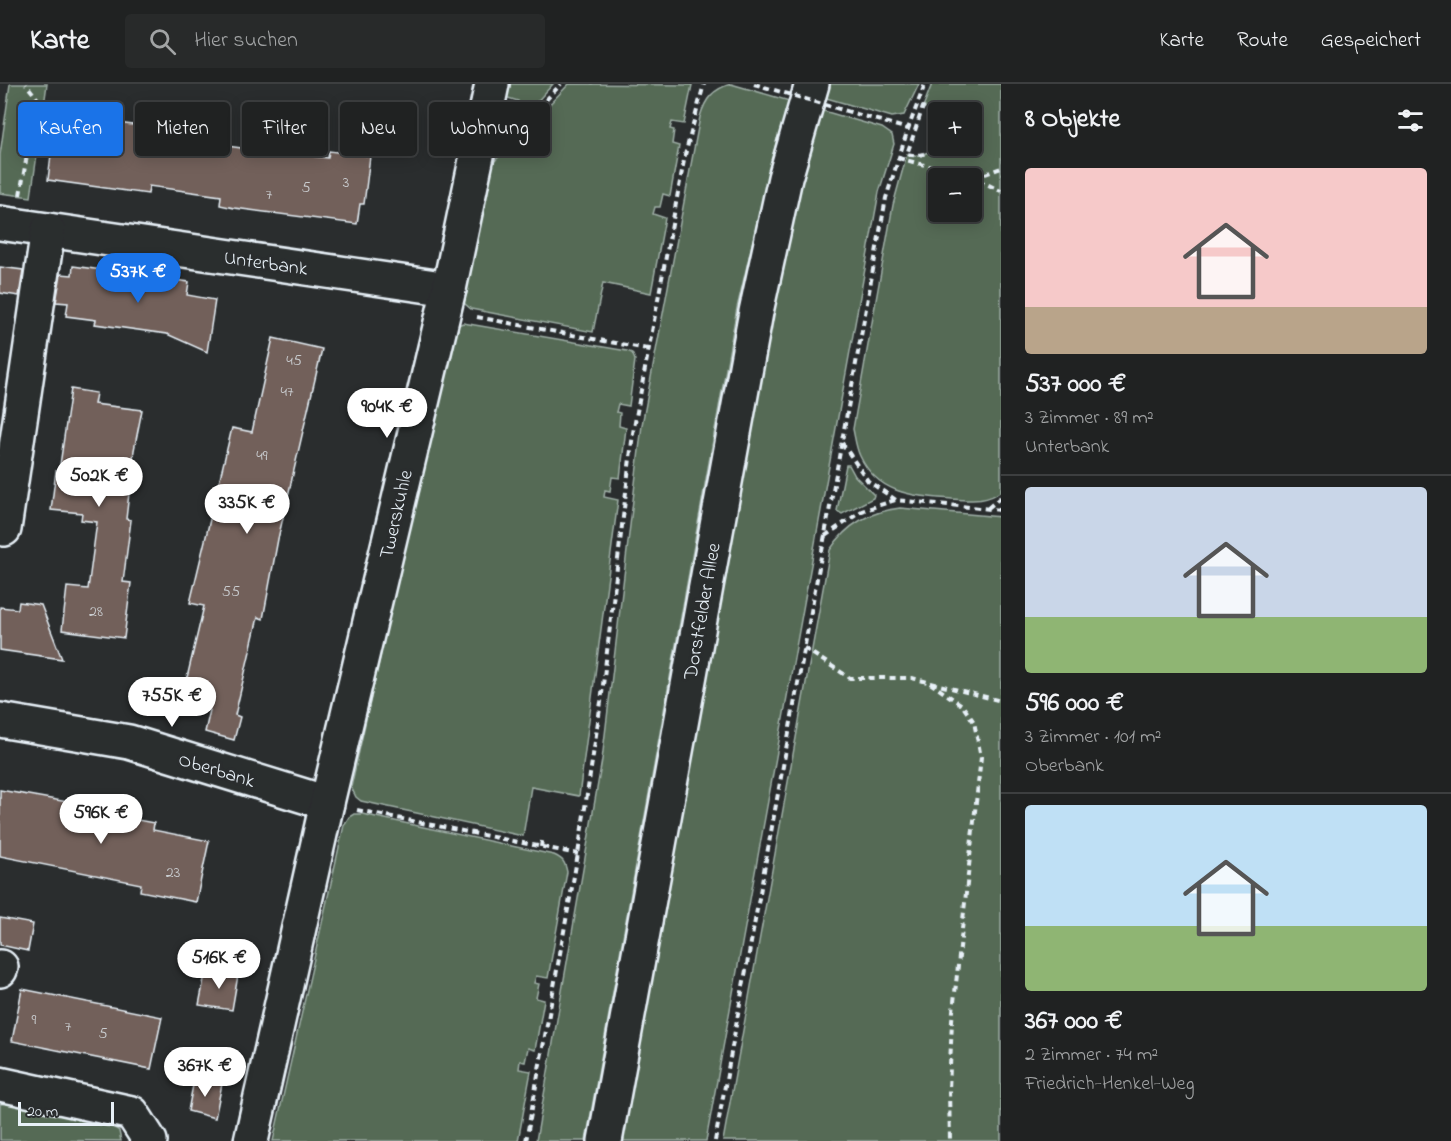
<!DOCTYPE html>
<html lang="de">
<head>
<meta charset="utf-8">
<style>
  :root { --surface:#202222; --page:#282a2a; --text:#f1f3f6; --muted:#a2a4a5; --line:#3d3f40; --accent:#1a73e8 }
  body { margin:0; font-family:"Indie Flower",sans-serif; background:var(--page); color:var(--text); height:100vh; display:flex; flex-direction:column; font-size:22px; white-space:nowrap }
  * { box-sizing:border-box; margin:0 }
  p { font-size:20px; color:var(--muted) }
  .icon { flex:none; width:33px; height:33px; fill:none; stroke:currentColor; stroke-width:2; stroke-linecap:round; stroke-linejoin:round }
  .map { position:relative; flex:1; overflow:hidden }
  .drawer { display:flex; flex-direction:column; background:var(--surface); width:450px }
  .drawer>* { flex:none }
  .guide { position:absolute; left:18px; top:18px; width:570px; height:54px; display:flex; gap:12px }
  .tools { position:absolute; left:928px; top:18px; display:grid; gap:12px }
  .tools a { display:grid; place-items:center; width:54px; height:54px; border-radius:6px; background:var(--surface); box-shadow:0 3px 15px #0003,0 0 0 2px var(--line); font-size:30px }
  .scale { position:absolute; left:18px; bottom:15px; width:96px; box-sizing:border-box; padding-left:6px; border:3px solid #e8f1f8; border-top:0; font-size:16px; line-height:21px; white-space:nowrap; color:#e8f1f8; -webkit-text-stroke:4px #2a2d2e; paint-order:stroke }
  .price { position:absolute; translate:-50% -51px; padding:0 14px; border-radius:21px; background:#fff; color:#222; font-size:20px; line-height:39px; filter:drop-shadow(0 2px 3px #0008) }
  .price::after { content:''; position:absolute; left:50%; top:36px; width:18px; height:14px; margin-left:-9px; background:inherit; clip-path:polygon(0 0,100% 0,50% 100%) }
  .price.active { background:var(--accent); color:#fff }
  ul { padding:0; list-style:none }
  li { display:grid; align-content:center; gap:12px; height:318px; padding:0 24px }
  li+li { border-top:2px solid var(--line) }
  li span { display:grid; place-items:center; height:186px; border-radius:6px; color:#555 }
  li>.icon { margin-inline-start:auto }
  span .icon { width:108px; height:108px; fill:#fffc; stroke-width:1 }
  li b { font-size:26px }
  h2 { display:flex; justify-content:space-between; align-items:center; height:72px; padding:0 24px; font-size:26px }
  .pill { padding:0 21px; border-radius:6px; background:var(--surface); box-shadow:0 3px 15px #0003,0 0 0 2px var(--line); font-size:21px; line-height:54px }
  .pill.active { background:var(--accent); color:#fff }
  header { display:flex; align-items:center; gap:36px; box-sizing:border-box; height:84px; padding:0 30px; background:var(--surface); border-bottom:2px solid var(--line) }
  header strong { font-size:28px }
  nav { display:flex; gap:33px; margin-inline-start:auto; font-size:21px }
  .search { width:420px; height:54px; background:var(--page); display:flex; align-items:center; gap:15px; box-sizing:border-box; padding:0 21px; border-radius:6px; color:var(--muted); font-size:22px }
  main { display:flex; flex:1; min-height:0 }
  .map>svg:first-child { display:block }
  .green { fill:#556a55; stroke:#9eaea6; stroke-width:1.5; fill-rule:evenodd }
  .building { fill:#72615a; stroke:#e8f1f8; stroke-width:1.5 }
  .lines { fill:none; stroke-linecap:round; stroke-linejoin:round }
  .minor-casing { stroke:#e8f1f8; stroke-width:38 }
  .secondary-casing { stroke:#e8f1f8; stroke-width:38 }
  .path { stroke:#e8f1f8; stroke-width:4; stroke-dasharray:6 4.5; stroke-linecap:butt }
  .minor { stroke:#2a2d2e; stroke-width:33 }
  .secondary { stroke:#2a2d2e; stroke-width:33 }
  .path-bridge { stroke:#e8f1f8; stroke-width:4; stroke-dasharray:6 4.5; stroke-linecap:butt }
  .labels { text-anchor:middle; stroke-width:6; stroke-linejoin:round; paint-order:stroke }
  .number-label { font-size:16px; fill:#cacdd0 }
  .street-label { font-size:20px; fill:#e8f1f8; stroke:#2a2d2e }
</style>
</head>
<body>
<header>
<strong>Karte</strong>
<div class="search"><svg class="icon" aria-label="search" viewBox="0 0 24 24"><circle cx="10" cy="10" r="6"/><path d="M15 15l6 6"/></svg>Hier suchen</div>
<nav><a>Karte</a><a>Route</a><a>Gespeichert</a></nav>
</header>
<main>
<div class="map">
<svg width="1001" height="1057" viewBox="0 0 1001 1057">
  <rect width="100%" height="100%" fill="#2a2d2e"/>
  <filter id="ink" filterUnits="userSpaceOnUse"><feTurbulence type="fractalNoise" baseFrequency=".0167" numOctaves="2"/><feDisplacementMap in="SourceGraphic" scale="12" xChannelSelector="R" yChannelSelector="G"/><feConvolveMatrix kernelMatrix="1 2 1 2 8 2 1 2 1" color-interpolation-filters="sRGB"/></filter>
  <g filter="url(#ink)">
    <g class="green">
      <path d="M 10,0 L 47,0 L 31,113 L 0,109 L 0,71 Z"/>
      <path d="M 506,0 L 553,0 L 494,65 L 500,34 L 513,37 L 518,17 L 505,13 Z"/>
      <path d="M 569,0 L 692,1 L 684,40 L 672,38 L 670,45 L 674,46 L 672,60 L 679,62 L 670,112 L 663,110 L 660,123 L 655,123 L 653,130 L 665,134 L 651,209 L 603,199 L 593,248 L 471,225 L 464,219 L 462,211 L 489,83 Z"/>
      <path d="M 731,0 L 882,44 L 892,51 L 894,60 L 879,108 L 706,1057 L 622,1057 L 764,271 L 808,63 L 777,55 L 737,224 L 586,1057 L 536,1057 L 602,676 L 642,341 L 700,33 C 705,15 713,5 731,0 Z"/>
      <path d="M 828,0 L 919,0 L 904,31 L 892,33 L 823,13 Z"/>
      <path d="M 932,0 L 1001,0 L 1001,407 C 986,419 970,416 952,415 C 915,412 878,411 860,372 C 856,364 855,354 853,345 L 893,121 L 907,70 C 921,74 932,68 939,56 L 939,62 L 972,62 L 972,28 L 939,28 L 939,38 L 934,29 L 923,23 ZM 939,94 L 972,94 L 972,128 L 939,128 Z"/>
      <path d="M 463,239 L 627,267 L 632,269 L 635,276 L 629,322 L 618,320 L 616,328 L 620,329 L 619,342 L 626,344 L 620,394 L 612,393 L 610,407 L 605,406 L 604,413 L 618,416 L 579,712 L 531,703 L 523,752 L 361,717 L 356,713 L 351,703 L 453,247 L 458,241 Z"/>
      <path d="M 846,381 L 849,381 L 855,392 L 874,411 L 873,414 L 842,430 L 837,427 Z"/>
      <path d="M 900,424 L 1001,433 L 1001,1057 L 723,1057 L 830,466 C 847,440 869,428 900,424 Z"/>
      <path d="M 354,730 L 362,730 L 554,771 C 563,775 565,778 567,788 L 548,894 L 536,892 L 534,899 L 539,900 L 536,914 L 544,916 L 535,966 L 528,964 L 525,978 L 520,977 L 519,985 L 531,987 L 518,1057 L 273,1057 L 344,741 L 349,733 Z"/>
      <path d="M 10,1019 L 110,1041 L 119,1047 L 121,1057 L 0,1056 L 0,1020 Z"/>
    </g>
    <g class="building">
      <path d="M 42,30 L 141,42 L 140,50 L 256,66 L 328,74 L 329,67 L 370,72 L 364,120 L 360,120 L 357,140 L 234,124 L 220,121 L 221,112 L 149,102 L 148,110 L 48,96 L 52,62 L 38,60 Z"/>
      <path d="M 73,182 L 189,198 L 187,211 L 215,216 L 207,268 L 167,250 L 95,240 L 96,236 L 66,232 L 68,219 L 56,218 L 61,190 L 72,191 Z"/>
      <path d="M 0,183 L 23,186 L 19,212 L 0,209 Z"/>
      <path d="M 273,254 L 322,265 L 278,455 L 263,535 L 258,533 L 235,631 L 240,633 L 234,656 L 205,648 L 210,626 L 181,619 L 204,522 L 190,519 L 232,344 L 252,348 Z"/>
      <path d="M 71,305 L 96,309 L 94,320 L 142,326 L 134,366 L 126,435 L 131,436 L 123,498 L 131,499 L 124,554 L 62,546 L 67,503 L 88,505 L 97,438 L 81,436 L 82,429 L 51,426 L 56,387 L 59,388 Z"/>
      <path d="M 19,518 L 41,521 L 62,575 L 0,566 L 0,523 L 18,525 Z"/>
      <path d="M 0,706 L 68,718 L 67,723 L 154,739 L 153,746 L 209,757 L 196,818 L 140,807 L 141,800 L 0,772 Z"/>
      <path d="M 0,834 L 33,840 L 28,867 L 0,861 Z"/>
      <path d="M 206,885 L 238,891 L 232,926 L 199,921 Z"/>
      <path d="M 22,905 L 162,933 L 151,985 L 12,957 Z"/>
      <path d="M 194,996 L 222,1000 L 215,1034 L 188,1027 Z"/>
    </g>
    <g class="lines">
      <g class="minor-casing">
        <g id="minor">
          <path d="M 0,139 L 449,205"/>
          <path d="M 4,445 L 48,146"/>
          <path d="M 0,636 L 129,658 L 327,719"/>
          <path d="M 0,886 L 1,883"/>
          <path d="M 0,1000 L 132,1029 L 150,1057"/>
          <path d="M 251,1057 L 327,719 L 449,205 L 492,0"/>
        </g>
      </g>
      <g class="secondary-casing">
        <path id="secondary" d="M 605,1057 L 756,228 L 785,94 L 812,0"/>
      </g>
      <g class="path">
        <path d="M 939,38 L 934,29 L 923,23 L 907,70 C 921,74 932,68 939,56"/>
        <path d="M 517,47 L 561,0"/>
        <path d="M 898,74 L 974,94 L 1001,107"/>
        <path d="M 975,94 L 1001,84"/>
        <path d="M 20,111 L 37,14 L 26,0"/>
        <path d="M 477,233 L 647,265"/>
        <path d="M 842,359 L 868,397 L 896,416 L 1001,426"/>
        <path d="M 988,424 L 1001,413"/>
        <path d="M 825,452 L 862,427 L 895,416"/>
        <path d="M 804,564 L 850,594 L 912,594 L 1001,617"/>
        <path d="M 930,599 L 962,621 L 974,638 L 981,673 L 952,936 L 949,1006 L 950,1057"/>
        <path d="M 357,726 L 578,770"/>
        <path d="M 541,763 L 542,756"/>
        <path d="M 526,1057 L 578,770 L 601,618 L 633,349 L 685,71 L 704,0"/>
        <path d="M 715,1057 L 886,114 L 908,45 L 925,0"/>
      </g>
      <use href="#minor" class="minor"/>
      <use href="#secondary" class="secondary"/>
      <path class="path-bridge" d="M 754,0 L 908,45"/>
    </g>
  </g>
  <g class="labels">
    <g class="number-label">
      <text x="346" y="103">3</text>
      <text x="306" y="108">5</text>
      <text x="269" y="115">7</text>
      <text x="294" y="281">45</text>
      <text x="287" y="312">47</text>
      <text x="262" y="376">49</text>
      <text x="231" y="512">55</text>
      <text x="96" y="532">28</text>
      <text x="173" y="793">23</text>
      <text x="34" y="940">9</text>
      <text x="68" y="947">7</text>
      <text x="103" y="954">5</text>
    </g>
    <g class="street-label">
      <text transform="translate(266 178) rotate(8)" y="7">Unterbank</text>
      <text transform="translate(395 430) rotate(-77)" y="7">Twerskuhle</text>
      <text transform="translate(701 527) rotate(-80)" y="7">Dorstfelder Allee</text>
      <text transform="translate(217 685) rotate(17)" y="7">Oberbank</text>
    </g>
  </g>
</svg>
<div class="tools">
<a>+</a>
<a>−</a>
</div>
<div class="scale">20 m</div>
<b class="price active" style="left:138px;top:220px">537K €</b>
<b class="price" style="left:387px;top:355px">904K €</b>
<b class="price" style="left:99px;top:424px">502K €</b>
<b class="price" style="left:247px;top:451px">335K €</b>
<b class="price" style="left:172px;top:644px">755K €</b>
<b class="price" style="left:101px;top:761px">596K €</b>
<b class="price" style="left:219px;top:906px">516K €</b>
<b class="price" style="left:205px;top:1014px">367K €</b>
<div class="guide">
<a class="pill active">Kaufen</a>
<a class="pill">Mieten</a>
<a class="pill">Filter</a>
<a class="pill">Neu</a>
<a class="pill">Wohnung</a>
</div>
</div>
<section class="drawer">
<h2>8 Objekte<svg class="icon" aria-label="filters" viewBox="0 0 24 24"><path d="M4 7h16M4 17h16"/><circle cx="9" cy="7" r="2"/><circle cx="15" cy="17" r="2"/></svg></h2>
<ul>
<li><span style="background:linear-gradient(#f6c9c9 75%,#b9a48a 0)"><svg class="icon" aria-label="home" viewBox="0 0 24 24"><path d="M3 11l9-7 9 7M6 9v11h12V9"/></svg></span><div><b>537 000 €</b><p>3 Zimmer · 89 m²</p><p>Unterbank</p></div></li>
<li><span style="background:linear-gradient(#c9d6e8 70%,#8fb573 0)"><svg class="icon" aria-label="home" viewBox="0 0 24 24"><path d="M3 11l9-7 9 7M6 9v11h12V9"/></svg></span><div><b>596 000 €</b><p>3 Zimmer · 101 m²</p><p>Oberbank</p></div></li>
<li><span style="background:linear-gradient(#bfe0f5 65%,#8fb573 0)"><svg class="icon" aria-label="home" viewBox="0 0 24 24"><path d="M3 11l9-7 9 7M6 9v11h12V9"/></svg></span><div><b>367 000 €</b><p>2 Zimmer · 74 m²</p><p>Friedrich-Henkel-Weg</p></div></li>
</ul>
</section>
</main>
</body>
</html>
